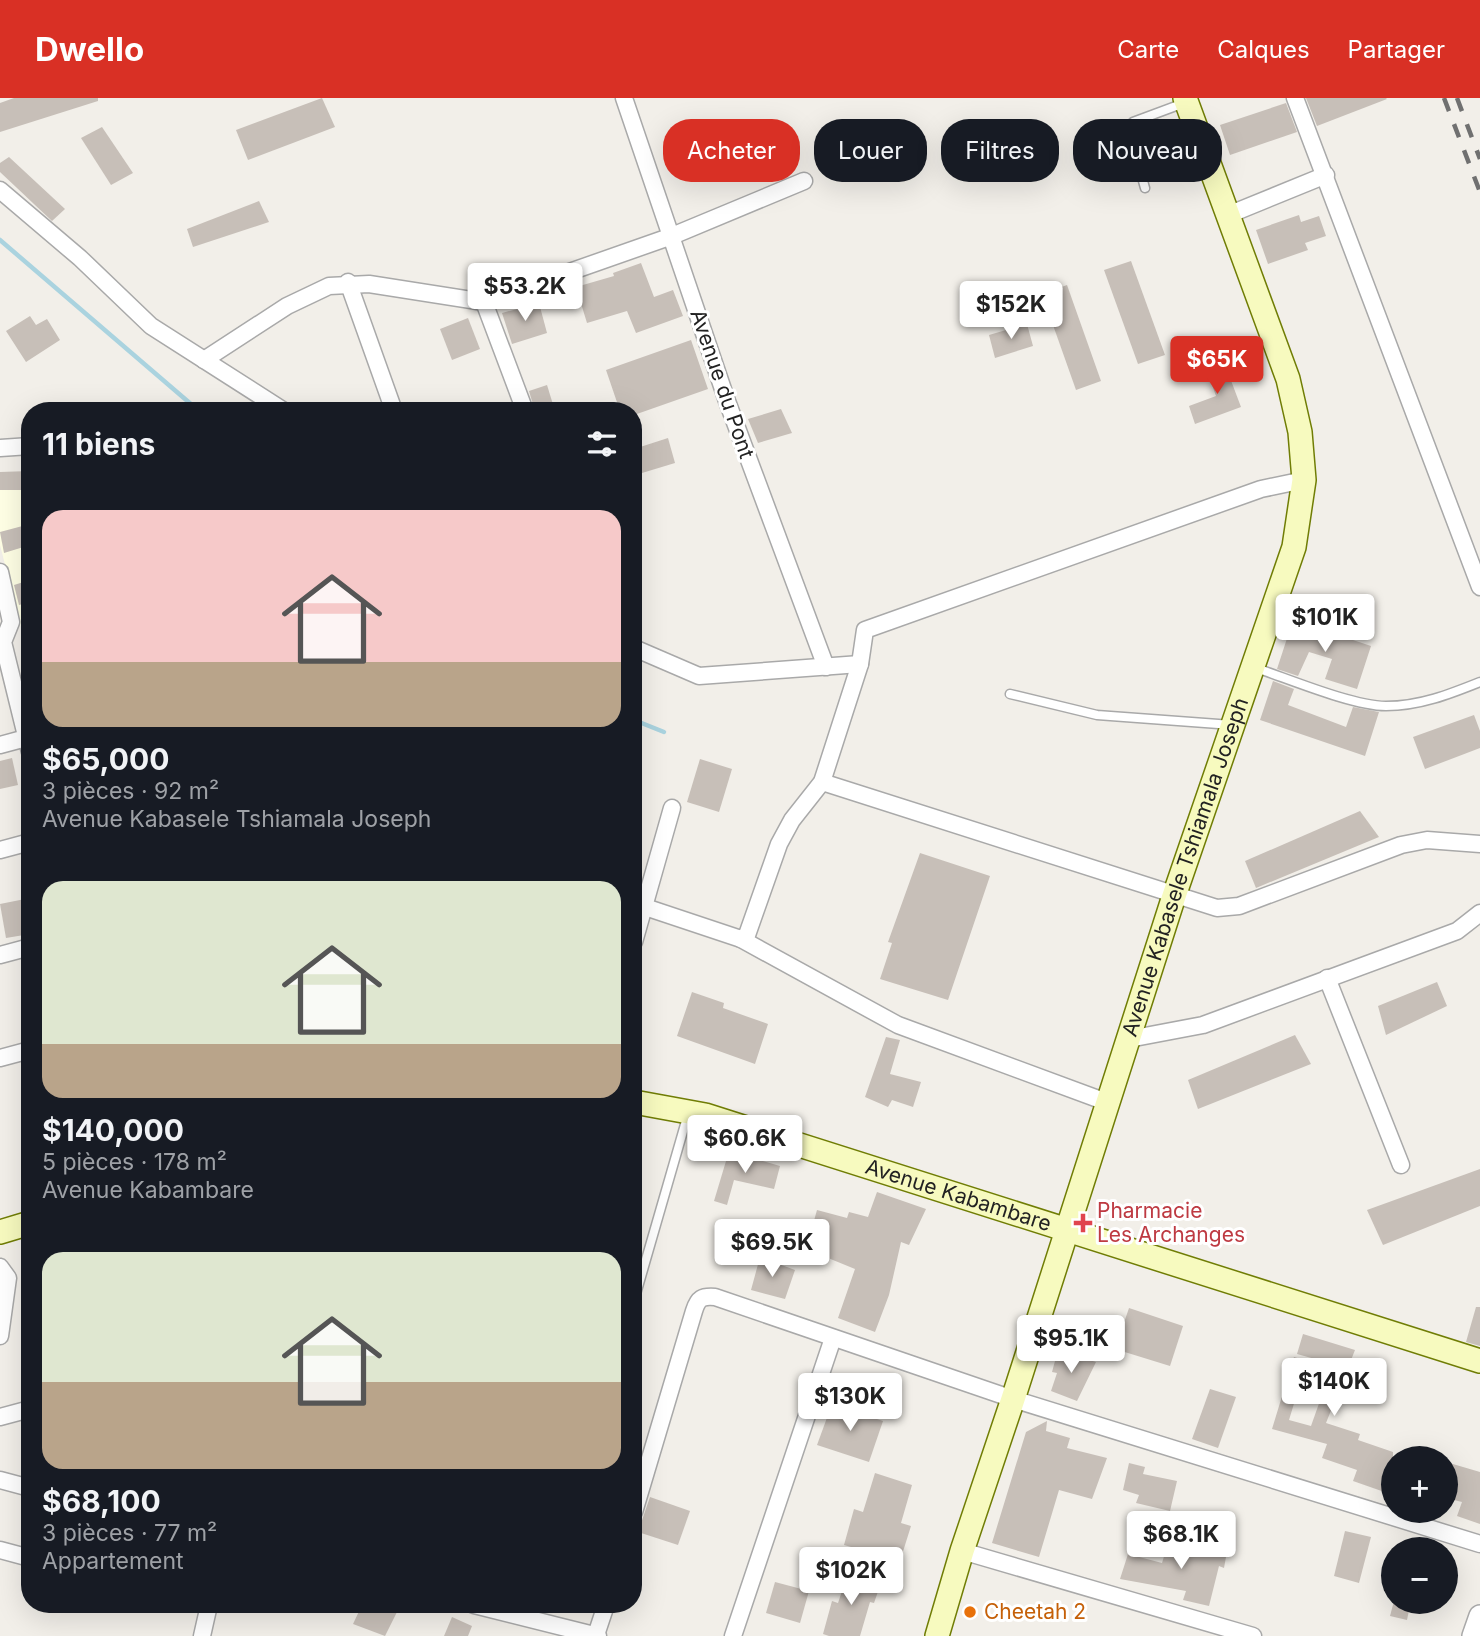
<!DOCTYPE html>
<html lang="fr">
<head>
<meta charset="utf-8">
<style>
  :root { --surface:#171b24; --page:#242831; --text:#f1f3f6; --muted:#9ea1a6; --accent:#d93025 }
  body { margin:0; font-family:Inter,sans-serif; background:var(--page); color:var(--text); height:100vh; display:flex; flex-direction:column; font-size:26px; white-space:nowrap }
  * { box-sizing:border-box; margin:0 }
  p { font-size:23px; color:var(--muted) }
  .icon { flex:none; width:38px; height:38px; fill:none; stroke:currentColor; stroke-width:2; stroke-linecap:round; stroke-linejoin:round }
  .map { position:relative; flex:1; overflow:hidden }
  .panel { position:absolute; left:21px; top:304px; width:621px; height:1211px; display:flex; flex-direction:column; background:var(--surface); border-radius:28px; box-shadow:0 7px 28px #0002 }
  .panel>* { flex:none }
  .hud { position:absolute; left:663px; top:21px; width:665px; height:63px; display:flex; gap:14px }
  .tools { position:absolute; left:1381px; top:1348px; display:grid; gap:14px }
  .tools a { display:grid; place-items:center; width:77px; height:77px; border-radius:50%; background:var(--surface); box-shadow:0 7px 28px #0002; font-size:35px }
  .price { position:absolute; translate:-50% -60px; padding:0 16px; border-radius:7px; background:#fff; color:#222; font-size:23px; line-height:46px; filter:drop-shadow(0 2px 4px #0008) }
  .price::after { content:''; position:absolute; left:50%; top:42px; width:21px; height:16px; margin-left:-10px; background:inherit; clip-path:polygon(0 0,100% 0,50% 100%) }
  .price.selected { background:var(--accent); color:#fff }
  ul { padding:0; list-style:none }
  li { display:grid; align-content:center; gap:14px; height:371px; padding:0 21px }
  li span { display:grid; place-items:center; height:217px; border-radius:21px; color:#555 }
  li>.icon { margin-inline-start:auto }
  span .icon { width:126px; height:126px; fill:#fffc; stroke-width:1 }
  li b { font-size:30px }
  h2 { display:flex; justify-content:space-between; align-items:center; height:84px; padding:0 21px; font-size:30px }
  .chip { padding:0 24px; border-radius:28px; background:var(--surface); box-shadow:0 7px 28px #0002; font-size:24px; line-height:63px }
  .chip.selected { background:var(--accent); color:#fff }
  header { display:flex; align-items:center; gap:42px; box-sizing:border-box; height:98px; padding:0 35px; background:var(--accent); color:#fff }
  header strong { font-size:33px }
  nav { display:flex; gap:38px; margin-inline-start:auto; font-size:24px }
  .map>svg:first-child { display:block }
  .education { fill:#ffffe5 }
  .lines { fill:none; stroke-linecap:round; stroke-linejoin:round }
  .stream { stroke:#aad3df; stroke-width:4.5 }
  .building { fill:#c7bfb8 }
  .service-casing { stroke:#a9a9a9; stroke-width:11 }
  .minor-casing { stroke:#a9a9a9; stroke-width:19 }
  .tertiary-casing { stroke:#a9a9a9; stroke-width:24 }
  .secondary-casing { stroke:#707d05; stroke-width:26 }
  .service { stroke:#fff; stroke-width:8 }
  .minor { stroke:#fff; stroke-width:16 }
  .tertiary { stroke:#fff; stroke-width:21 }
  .secondary { stroke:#f7fabf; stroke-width:23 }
  .rail { stroke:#707070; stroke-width:4.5; stroke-dasharray:14 14; stroke-linecap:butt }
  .health-dot { fill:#e0444e; stroke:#fff; stroke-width:2.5 }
  .food-dot { fill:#e8710a; stroke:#fff; stroke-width:2.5 }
  .labels { text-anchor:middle; stroke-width:6; stroke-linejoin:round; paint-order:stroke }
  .street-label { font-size:21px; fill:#222; stroke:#fff }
  .health-label { font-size:21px; fill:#be3a42; stroke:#fff; text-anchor:start }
  .food-label { font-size:21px; fill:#c56008; stroke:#fff; text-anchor:start }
</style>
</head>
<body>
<header>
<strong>Dwello</strong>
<nav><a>Carte</a><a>Calques</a><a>Partager</a></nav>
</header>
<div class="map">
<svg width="1480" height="1538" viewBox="0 0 1480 1538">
  <rect width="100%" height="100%" fill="#f2efe9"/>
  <path class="education" d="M 30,375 L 30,560 L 29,560 L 0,447 L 0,377 Z"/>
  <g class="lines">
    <g class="stream">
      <path d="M 0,142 L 199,313"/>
      <path d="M 634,622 L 664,634"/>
    </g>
  </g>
  <g class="building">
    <path d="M 14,0 L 98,0 L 98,3 L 0,34 L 0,5 Z"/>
    <path d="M 322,0 L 335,29 L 248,62 L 236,32 Z"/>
    <path d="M 1306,0 L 1386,0 L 1387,1 L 1317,28 Z"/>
    <path d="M 1286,5 L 1297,34 L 1230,57 L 1220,27 Z"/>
    <path d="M 102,29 L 133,75 L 111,87 L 81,40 Z"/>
    <path d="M 9,59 L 65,111 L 52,123 L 0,74 L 0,65 Z"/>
    <path d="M 259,103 L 269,124 L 193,149 L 187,131 Z"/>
    <path d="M 1299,117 L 1301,124 L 1319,118 L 1326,138 L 1305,145 L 1308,152 L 1268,166 L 1256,132 Z"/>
    <path d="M 1131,163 L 1165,257 L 1138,266 L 1104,172 Z"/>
    <path d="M 641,165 L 654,199 L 673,192 L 683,218 L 636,235 L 627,213 L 587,225 L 576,189 L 614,178 L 613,175 Z"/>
    <path d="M 1067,187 L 1101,283 L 1076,292 L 1042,196 Z"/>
    <path d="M 539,205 L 547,235 L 512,246 L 502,215 Z"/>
    <path d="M 30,218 L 36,227 L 47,221 L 60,242 L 26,264 L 6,233 Z"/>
    <path d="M 468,220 L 480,251 L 452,262 L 440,231 Z"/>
    <path d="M 1027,226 L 1033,248 L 995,260 L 989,237 Z"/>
    <path d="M 691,242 L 708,291 L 634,317 L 634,313 L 620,313 L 606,272 Z"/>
    <path d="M 1224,264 L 1241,309 L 1195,326 L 1189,308 L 1216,298 L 1206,270 Z"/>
    <path d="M 547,287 L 555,313 L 535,313 L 529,293 Z"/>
    <path d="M 781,311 L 792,335 L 758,345 L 748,321 Z"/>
    <path d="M 668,340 L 675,365 L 642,375 L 634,351 Z"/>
    <path d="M 30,373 L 30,392 L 0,392 L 0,374 Z"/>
    <path d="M 30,426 L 30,447 L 4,455 L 0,434 Z"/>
    <path d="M 30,482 L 30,504 L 19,507 L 14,487 Z"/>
    <path d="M 1293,522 L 1371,548 L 1357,591 L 1325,581 L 1332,561 L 1309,554 L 1298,578 L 1277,571 Z"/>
    <path d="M 1273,583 L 1294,591 L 1288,607 L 1346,629 L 1353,609 L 1379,614 L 1365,658 L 1260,622 Z"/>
    <path d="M 1474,617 L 1480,633 L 1480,650 L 1425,671 L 1413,639 Z"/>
    <path d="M 12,660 L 18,687 L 0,691 L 0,663 Z"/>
    <path d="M 700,661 L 732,671 L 719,714 L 687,704 Z"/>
    <path d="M 1360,713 L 1379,739 L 1256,790 L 1245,763 Z"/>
    <path d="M 920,755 L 990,778 L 948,902 L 880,881 L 892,845 L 888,844 Z"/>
    <path d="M 30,800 L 30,836 L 6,840 L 0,806 Z"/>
    <path d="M 1437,884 L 1447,908 L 1386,937 L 1378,908 Z"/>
    <path d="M 692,894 L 724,905 L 723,910 L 768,926 L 755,966 L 677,938 Z"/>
    <path d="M 1295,937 L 1311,966 L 1198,1011 L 1188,982 Z"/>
    <path d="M 886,939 L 900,942 L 890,976 L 921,984 L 913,1009 L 892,1002 L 888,1009 L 865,999 Z"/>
    <path d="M 729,1053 L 780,1068 L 774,1091 L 734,1082 L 727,1107 L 714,1103 Z"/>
    <path d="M 1480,1071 L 1480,1108 L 1383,1147 L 1367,1112 Z"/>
    <path d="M 877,1094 L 926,1111 L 909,1147 L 901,1144 L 889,1197 L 875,1234 L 838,1220 L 855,1171 L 806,1151 L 817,1112 L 847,1120 L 849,1114 L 868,1119 Z"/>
    <path d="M 760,1159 L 795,1172 L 785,1201 L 751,1192 Z"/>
    <path d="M 1476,1209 L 1480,1209 L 1480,1248 L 1466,1244 Z"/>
    <path d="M 1129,1210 L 1183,1228 L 1170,1268 L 1115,1251 Z"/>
    <path d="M 1303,1236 L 1355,1252 L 1326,1325 L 1360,1336 L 1358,1342 L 1393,1354 L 1393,1397 L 1353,1383 L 1357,1372 L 1322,1360 L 1327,1346 L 1272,1331 L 1294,1259 L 1307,1263 L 1289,1322 L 1311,1328 L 1333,1266 L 1297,1256 Z"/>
    <path d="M 1058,1252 L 1096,1264 L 1077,1303 L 1051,1293 L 1057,1275 L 1052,1274 Z"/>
    <path d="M 1210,1291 L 1236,1299 L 1218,1350 L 1192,1341 Z"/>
    <path d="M 832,1306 L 883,1323 L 869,1364 L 817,1347 Z"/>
    <path d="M 1047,1323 L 1046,1333 L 1070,1340 L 1067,1350 L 1107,1360 L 1092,1401 L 1059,1392 L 1039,1459 L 992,1445 L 1026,1334 Z"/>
    <path d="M 1446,1364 L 1480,1374 L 1480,1426 L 1457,1418 L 1462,1404 L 1446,1400 Z"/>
    <path d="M 1129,1365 L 1145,1369 L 1143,1376 L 1177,1383 L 1170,1413 L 1136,1405 L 1139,1397 L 1123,1392 Z"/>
    <path d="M 875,1375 L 912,1387 L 901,1425 L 911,1428 L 900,1463 L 844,1447 L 854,1411 L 863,1414 Z"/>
    <path d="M 650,1399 L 690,1413 L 678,1447 L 638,1434 Z"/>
    <path d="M 1345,1433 L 1371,1439 L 1359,1485 L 1334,1478 Z"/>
    <path d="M 1201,1442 L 1228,1448 L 1224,1470 L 1219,1468 L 1209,1508 L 1183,1502 L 1186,1493 L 1120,1481 L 1128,1456 L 1162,1465 L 1166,1452 L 1197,1457 Z"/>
    <path d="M 848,1475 L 881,1485 L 874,1505 L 870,1504 L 860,1538 L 829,1538 L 823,1536 L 832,1503 L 838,1505 Z"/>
    <path d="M 775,1484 L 809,1493 L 800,1525 L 766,1515 Z"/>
    <path d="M 1394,1503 L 1411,1503 L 1407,1522 L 1390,1518 Z"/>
    <path d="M 362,1507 L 382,1507 L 397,1514 L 385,1538 L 353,1526 Z"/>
    <path d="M 452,1519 L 472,1528 L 468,1538 L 444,1538 Z"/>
  </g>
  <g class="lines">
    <g class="service-casing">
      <g id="service">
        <path d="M 1145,90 L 1131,40 L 1133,24 L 1184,5"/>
        <path d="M 1256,570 C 1289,581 1353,608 1386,608 C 1420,608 1450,596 1480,584"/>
        <path d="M 1010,596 L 1097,617 L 1232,627"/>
        <path d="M 634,1203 L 688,1016"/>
      </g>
    </g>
    <g class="minor-casing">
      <g id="minor">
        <path d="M 624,0 L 727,303 L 826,569"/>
        <path d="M 1295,0 L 1480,489"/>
        <path d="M 0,92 L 80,160 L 151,228 L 284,313"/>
        <path d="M 1228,117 L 1326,77"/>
        <path d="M 348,184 L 394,313"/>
        <path d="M 484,204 L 525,313"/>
        <path d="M 204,262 L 287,208 L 329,188 L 369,186 L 484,204 L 672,138 L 804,83"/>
        <path d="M 0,350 L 30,348"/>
        <path d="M 0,474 L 11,524 L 3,544 L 30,654"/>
        <path d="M 634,550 L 699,578 L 860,566"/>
        <path d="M 0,647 L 26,640"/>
        <path d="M 822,684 L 1217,810 L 1239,808 L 1401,747 L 1427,742 L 1480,746"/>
        <path d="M 0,752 L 30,744"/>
        <path d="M 645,809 L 741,841 L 898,927 L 1109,1005"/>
        <path d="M 741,841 L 747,837 L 779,746 L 792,722 L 822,684 L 860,566 L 865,532 L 1261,391 L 1304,382"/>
        <path d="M 634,844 L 672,710"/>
        <path d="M 0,857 L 30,849"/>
        <path d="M 1327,880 L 1401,1067"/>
        <path d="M 1129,941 L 1203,927 L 1457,833 L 1480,815"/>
        <path d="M 0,960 L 30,952"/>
        <path d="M 0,1169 L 8,1180 L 0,1238"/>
        <path d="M 0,1319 L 30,1311"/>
        <path d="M 0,1382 L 30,1390"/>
        <path d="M 634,1414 L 694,1213 C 698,1200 702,1198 715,1199 L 1013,1301 L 1480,1446"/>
        <path d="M 0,1452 L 30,1460"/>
        <path d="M 962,1453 L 1253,1538"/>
        <path d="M 474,1507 L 598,1538"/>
        <path d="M 596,1537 L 606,1507"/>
        <path d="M 202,1538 L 209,1507"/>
        <path d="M 733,1538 L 833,1240"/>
      </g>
    </g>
    <g class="tertiary-casing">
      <path id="tertiary" d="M 1473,1538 L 1480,1518"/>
    </g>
    <g class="secondary-casing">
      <g id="secondary">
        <path id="s1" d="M 634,1004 L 705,1017 L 1480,1263"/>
        <path d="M 0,1134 L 30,1125"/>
        <path id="s2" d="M 937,1538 L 962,1453 L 1013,1301 L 1174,798 L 1294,449 L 1304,382 L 1300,334 L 1288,281 L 1185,0"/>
      </g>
    </g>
    <use href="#service" class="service"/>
    <use href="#minor" class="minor"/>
    <use href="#tertiary" class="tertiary"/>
    <use href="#secondary" class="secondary"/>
    <g class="rail">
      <path d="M 1444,0 L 1480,94"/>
      <path d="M 1457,0 L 1480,61"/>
    </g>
  </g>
  <path class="health-dot" d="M1079.5 1114.5h7v7h7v7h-7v7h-7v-7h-7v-7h7z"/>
  <circle class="food-dot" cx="970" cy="1514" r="7"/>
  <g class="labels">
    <g class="street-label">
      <text transform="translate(722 286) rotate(71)" y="7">Avenue du Pont</text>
      <text dy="7" stroke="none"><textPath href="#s2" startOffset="808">Avenue Kabasele Tshiamala Joseph</textPath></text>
      <text dy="7" stroke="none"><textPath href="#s1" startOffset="338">Avenue Kabambare</textPath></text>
    </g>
    <g class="health-label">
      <text x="1097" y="1120">Pharmacie<tspan x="1097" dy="24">Les Archanges</tspan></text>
    </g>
    <g class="food-label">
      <text x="984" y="1521">Cheetah 2</text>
    </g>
  </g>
</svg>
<div class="tools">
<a>+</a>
<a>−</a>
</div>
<b class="price" style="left:525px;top:225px">$53.2K</b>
<b class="price" style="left:1011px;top:243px">$152K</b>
<b class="price selected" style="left:1217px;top:298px">$65K</b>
<b class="price" style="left:1325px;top:556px">$101K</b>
<b class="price" style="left:745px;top:1077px">$60.6K</b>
<b class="price" style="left:772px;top:1181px">$69.5K</b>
<b class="price" style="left:1071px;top:1277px">$95.1K</b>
<b class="price" style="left:1334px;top:1320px">$140K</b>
<b class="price" style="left:850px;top:1335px">$130K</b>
<b class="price" style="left:1181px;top:1473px">$68.1K</b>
<b class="price" style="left:851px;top:1509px">$102K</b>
<div class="hud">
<a class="chip selected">Acheter</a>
<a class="chip">Louer</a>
<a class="chip">Filtres</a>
<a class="chip">Nouveau</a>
</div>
<section class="panel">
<h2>11 biens<svg class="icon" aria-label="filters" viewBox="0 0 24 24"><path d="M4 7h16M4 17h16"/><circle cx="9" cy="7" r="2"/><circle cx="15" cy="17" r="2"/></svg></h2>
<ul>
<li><span style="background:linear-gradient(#f6c9c9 70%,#b9a48a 0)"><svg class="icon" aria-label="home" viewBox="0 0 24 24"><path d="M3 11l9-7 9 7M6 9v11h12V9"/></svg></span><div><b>$65,000</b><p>3 pièces · 92 m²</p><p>Avenue Kabasele Tshiamala Joseph</p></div></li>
<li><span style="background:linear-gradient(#dfe7d0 75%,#b9a48a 0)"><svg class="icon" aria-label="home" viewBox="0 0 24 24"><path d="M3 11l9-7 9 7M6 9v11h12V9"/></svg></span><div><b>$140,000</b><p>5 pièces · 178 m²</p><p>Avenue Kabambare</p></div></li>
<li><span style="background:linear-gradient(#dfe7d0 60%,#b9a48a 0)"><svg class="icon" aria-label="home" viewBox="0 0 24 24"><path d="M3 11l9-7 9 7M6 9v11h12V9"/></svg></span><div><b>$68,100</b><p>3 pièces · 77 m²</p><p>Appartement</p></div></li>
</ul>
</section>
</div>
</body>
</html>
